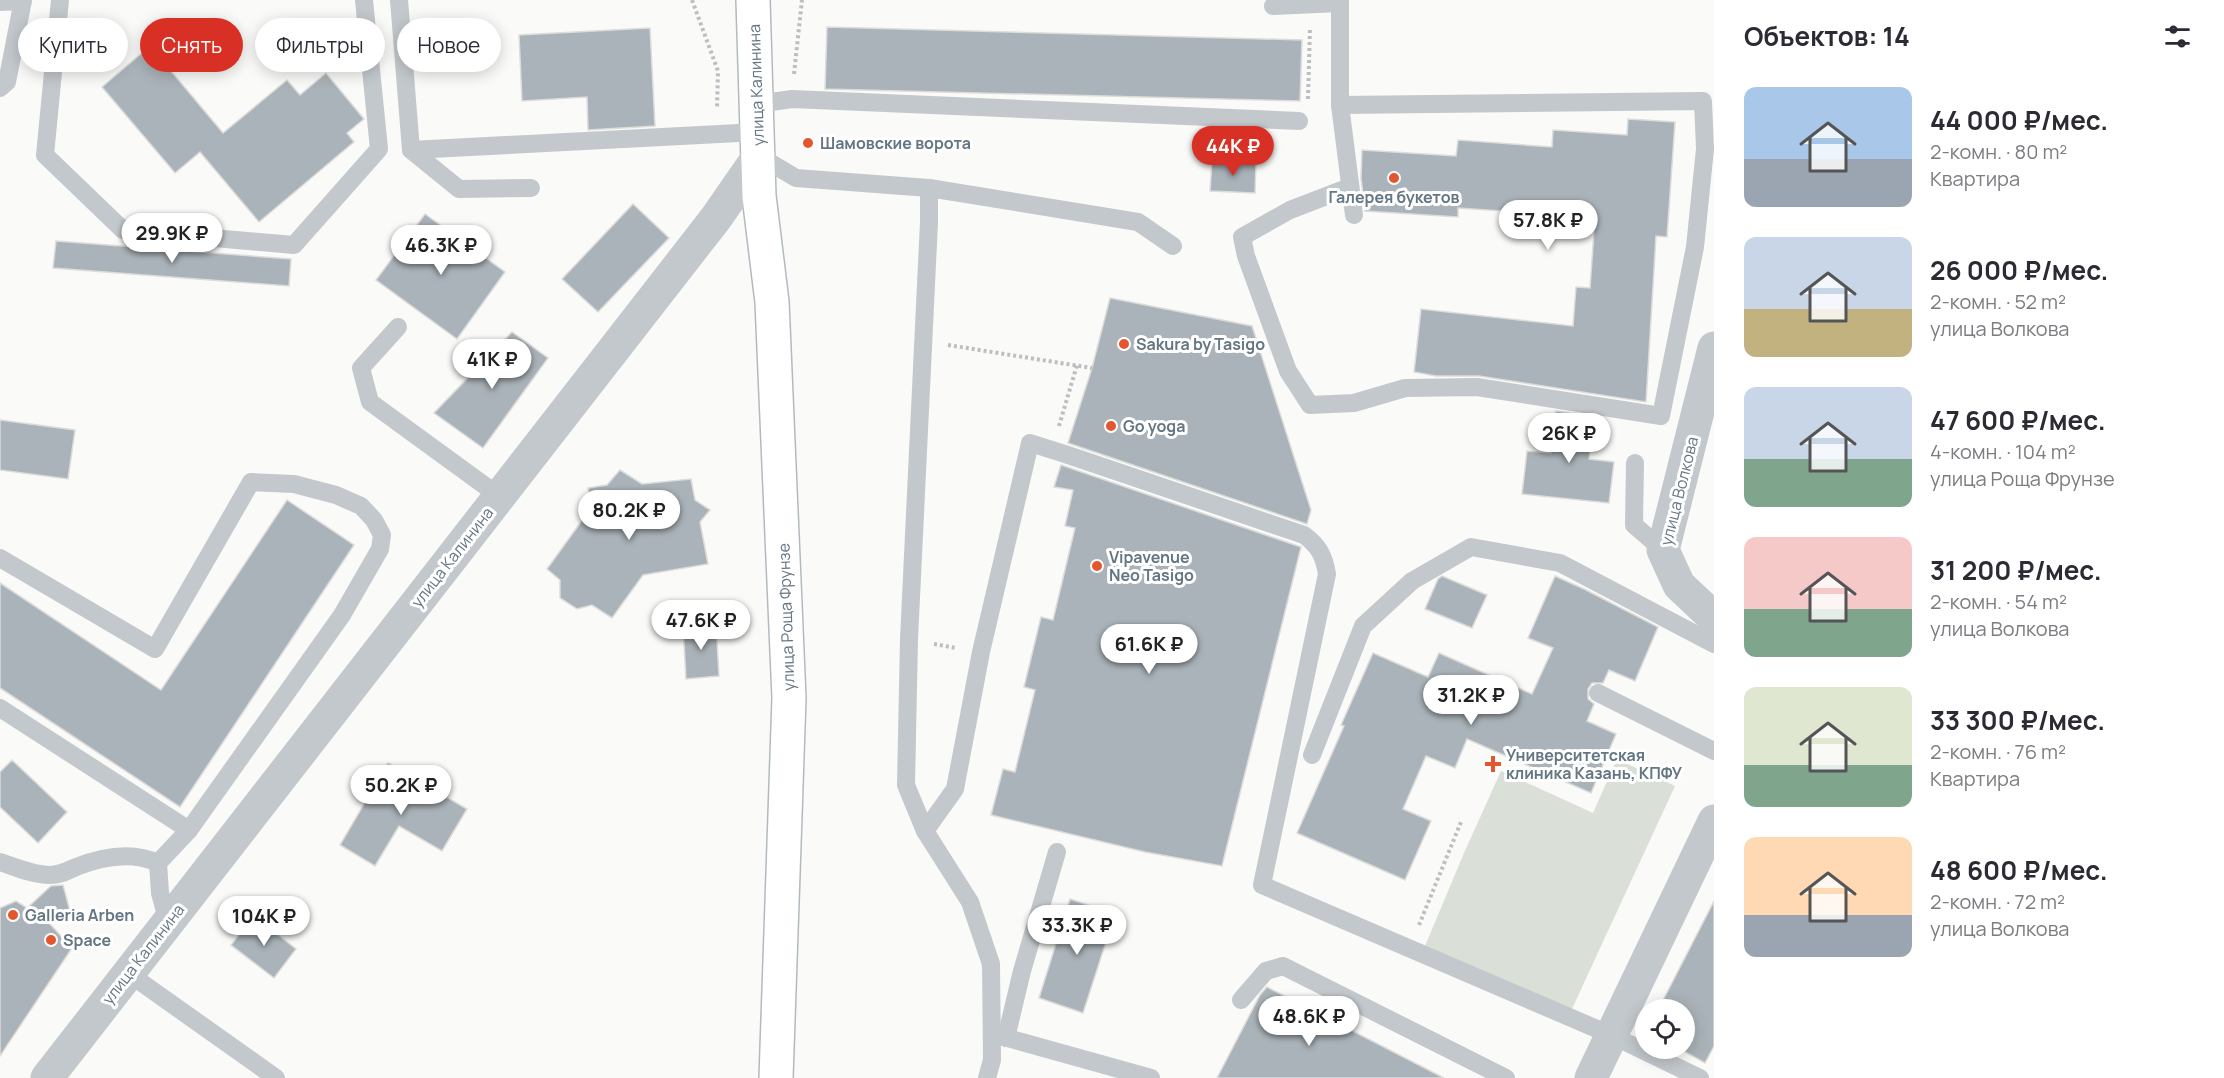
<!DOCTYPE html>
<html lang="ru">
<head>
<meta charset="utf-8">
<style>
  :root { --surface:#fff; --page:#f2f2f3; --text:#2b2b33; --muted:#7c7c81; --accent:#d93025 }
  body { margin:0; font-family:Manrope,sans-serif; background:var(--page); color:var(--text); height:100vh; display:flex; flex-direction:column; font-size:22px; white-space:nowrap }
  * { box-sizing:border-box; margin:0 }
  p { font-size:20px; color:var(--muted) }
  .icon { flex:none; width:33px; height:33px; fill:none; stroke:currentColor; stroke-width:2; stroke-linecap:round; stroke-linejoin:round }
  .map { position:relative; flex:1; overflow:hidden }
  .drawer { display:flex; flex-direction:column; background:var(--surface); width:510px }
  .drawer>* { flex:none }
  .hud { position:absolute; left:18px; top:18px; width:570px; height:54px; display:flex; gap:12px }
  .tools { position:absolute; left:1635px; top:999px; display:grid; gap:12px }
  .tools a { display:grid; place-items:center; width:60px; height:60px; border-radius:50%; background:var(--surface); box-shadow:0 3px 15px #0003; font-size:30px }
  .price { position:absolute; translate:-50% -51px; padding:0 14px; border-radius:21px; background:#fff; color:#222; font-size:20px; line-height:39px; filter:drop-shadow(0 2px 3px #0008) }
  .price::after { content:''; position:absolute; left:50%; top:36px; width:18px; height:14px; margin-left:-9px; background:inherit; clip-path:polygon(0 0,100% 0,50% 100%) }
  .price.active { background:var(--accent); color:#fff }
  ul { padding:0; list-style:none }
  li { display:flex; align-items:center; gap:18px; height:150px; padding:0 30px }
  li span { display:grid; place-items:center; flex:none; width:168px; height:120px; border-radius:12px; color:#555 }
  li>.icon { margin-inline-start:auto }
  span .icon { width:72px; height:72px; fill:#fffc; stroke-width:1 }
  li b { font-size:26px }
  h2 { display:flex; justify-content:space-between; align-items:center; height:72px; padding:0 30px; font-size:26px }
  .pill { padding:0 21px; border-radius:27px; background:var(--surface); box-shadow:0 3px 15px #0003; font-size:21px; line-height:54px }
  .pill.active { background:var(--accent); color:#fff }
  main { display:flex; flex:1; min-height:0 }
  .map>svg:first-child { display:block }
  .green { fill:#dadfd7 }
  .building { fill:#aab3b9; stroke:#dcdcda; stroke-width:1.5 }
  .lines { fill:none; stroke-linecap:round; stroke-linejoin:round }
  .secondary-casing { stroke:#b3babf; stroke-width:36 }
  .path { stroke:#bbbfc2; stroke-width:4; stroke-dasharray:3 3; stroke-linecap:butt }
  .service { stroke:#c3c8cc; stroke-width:18 }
  .minor { stroke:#c3c8cc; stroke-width:33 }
  .secondary { stroke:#fff; stroke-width:33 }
  .poi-dot { fill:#e4572e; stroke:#fff; stroke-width:2 }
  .labels { text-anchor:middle; stroke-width:6; stroke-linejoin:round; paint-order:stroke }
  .street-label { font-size:16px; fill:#657683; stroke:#fff }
  .poi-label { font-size:16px; font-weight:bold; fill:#657683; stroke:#fff; text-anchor:start }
</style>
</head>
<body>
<main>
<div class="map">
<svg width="1714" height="1078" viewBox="0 0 1714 1078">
  <rect width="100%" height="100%" fill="#fafaf8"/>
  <path class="green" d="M 1617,759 L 1675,786 L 1571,1011 L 1425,946 L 1464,853 L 1501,771 L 1593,813 Z"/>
  <g class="building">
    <path d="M 827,27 L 1302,40 L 1300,101 L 825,89 Z"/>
    <path d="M 650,28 L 655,126 L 588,130 L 587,97 L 522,101 L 519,35 Z"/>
    <path d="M 150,46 L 223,133 L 287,80 L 300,95 L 326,73 L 364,119 L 347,133 L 354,142 L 259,222 L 200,152 L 175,173 L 102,87 Z"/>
    <path d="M 1628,119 L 1675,122 L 1667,237 L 1656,236 L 1646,402 L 1479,376 L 1436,376 L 1414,372 L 1421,309 L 1573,326 L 1576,287 L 1590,288 L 1595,217 L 1458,208 L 1458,217 L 1365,211 L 1361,178 L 1362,150 L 1456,156 L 1458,140 L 1552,147 L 1553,130 L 1627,135 Z"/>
    <path d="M 1212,161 L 1256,162 L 1255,193 L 1210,191 Z"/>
    <path d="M 633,204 L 669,238 L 598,312 L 562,279 Z"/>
    <path d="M 425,214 L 505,272 L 457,339 L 376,280 Z"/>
    <path d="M 56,241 L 291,259 L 289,286 L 53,268 Z"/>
    <path d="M 1110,298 L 1252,326 L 1311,510 L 1307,524 L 1068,443 L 1092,368 Z"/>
    <path d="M 512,332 L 548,358 L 483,448 L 434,413 Z"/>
    <path d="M 1556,411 L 1594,417 L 1589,459 L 1614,462 L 1609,503 L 1522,494 L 1527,451 L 1551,453 Z"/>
    <path d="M 0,420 L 75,430 L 68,479 L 0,470 Z"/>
    <path d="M 1061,465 L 1301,547 L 1222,866 L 1145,852 L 991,815 L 1003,769 L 1015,772 L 1035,690 L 1024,687 L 1033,650 L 1041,617 L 1053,620 L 1075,528 L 1065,526 L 1073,490 L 1054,487 Z"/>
    <path d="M 620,470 L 642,484 L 691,479 L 695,500 L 710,510 L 700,522 L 708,564 L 643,575 L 612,618 L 592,605 L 577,609 L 560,598 L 560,580 L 547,569 L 591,508 L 588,488 L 607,485 Z"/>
    <path d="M 287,500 L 354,545 L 180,807 L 0,688 L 0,583 L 161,690 Z"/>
    <path d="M 1442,576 L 1487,595 L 1472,628 L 1425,609 L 1438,579 Z"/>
    <path d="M 1555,576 L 1584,589 L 1658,627 L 1635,681 L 1609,670 L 1603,683 L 1592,683 L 1588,689 L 1588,699 L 1594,704 L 1587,721 L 1616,734 L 1591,793 L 1467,739 L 1455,768 L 1426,756 L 1403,809 L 1431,821 L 1405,880 L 1297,833 L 1344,726 L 1341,725 L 1373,653 L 1428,677 L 1439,653 L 1532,694 L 1553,648 L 1528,638 Z"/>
    <path d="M 716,623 L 719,676 L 686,679 L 683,625 Z"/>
    <path d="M 12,760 L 67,812 L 38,843 L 0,807 L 0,772 Z"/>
    <path d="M 388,763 L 467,809 L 442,851 L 399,826 L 375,866 L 340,845 Z"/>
    <path d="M 63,885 L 70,911 L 49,923 L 72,948 L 0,1056 L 0,908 L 16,901 L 27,908 L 51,886 Z"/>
    <path d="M 1070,899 L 1115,914 L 1083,1013 L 1039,998 Z"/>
    <path d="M 1714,901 L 1714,1046 L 1705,1063 L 1678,1048 L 1684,1048 L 1684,1010 L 1658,1010 Z"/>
    <path d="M 254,916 L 296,949 L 274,978 L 231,945 Z"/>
    <path d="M 1267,987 L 1444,1078 L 1217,1078 L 1260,995 Z"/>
  </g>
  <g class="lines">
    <g class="secondary-casing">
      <path id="secondary" d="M 753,0 L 759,196 L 772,302 L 789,698 L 776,1078"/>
    </g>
    <g class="path">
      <path d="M 692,0 L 718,71 L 717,109"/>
      <path d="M 794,74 L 802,0"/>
      <path d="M 1308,99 L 1310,28"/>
      <path d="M 948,345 L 1092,368"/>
      <path d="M 1059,426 L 1077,365"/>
      <path d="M 934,644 L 956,648"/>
      <path d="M 1419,925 L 1461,822"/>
    </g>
    <g class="service">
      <path d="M 60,0 L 45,155 L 123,230 L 294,245 L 379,149 L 364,0"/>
      <path d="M 399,0 L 411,150 L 758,132"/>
      <path d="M 1340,0 L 1340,105 L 1703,101 L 1705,149 L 1695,247 L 1661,416 L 1477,387 L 1405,388 L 1354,403 L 1310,405 L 1288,371 L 1246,256 L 1242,237 L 1290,210 L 1350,187"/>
      <path d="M 0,2 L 23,1"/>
      <path d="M 1273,6 L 1340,3"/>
      <path d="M 0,88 L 7,82 L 23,0"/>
      <path d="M 757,104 L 792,99 L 1299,121"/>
      <path d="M 1340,105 L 1354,215"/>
      <path d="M 411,150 L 459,189 L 531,188"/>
      <path d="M 759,156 L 796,178 L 929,188 L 929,222 L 909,639 L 906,785 L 925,831 L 970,902 L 991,964 L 992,1060 L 987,1078"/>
      <path d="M 929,188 L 1138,222 L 1173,246"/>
      <path d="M 398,327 L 361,368 L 370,402 L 499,496"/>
      <path d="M 1635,463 L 1634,525 L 1663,550"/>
      <path d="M 0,558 L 155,649 L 251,482 L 294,484 L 336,495 L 361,506 L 374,520 L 382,535 L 380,549 L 342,615 L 189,830 L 158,863 L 160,893 L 168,922"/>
      <path d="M 1598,693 L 1714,751"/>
      <path d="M 0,708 L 189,830"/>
      <path d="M 1312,755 L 1363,626 L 1412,581 L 1471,547 L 1560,563 L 1714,644"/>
      <path d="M 925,831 L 955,789 L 981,652 L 1030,443 L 1065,454 L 1304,535 C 1319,546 1324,556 1327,574 L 1262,885 L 1611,1035 L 1700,1078"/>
      <path d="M 0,862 C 15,867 33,875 50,875 C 60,875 67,871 76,867 C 101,857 132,851 158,863"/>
      <path d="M 128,973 L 276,1078"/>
      <path d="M 1241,1000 L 1266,971 L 1283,966 L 1506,1078"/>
      <path d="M 997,1035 L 1151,1078"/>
      <path d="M 1006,1038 L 1022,971 L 1057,852"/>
    </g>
    <g class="minor">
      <path d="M 1714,348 L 1663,550 L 1679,585 L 1714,618"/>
      <path d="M 47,1078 L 716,218 L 759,156"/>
      <path d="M 1591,1078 L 1714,821"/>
    </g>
    <use href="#secondary" class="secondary"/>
  </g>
  <g class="poi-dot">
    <circle cx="808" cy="143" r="6"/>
    <circle cx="1394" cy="178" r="6"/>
    <circle cx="1124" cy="344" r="6"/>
    <circle cx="1111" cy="426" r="6"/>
    <circle cx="1097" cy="566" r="6"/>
    <path d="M1490 755h6v6h6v6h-6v6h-6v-6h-6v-6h6z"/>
    <circle cx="13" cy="915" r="6"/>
    <circle cx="51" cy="940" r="6"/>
  </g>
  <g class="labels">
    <g class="street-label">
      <text transform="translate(756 85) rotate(-92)" y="6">улица Калинина</text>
      <text transform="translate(1679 491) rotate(-76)" y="6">улица Волкова</text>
      <text transform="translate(452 557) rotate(-52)" y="6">улица Калинина</text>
      <text transform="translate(786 617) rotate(-92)" y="6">улица Роща Фрунзе</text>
      <text transform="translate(143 954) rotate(-52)" y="6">улица Калинина</text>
    </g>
    <g class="poi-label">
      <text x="820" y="149">Шамовские ворота</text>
      <text x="1394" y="203" text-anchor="middle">Галерея букетов</text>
      <text x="1136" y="350">Sakura by Tasigo</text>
      <text x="1123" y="432">Go yoga</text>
      <text x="1109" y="563">Vipavenue<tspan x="1109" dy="18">Neo Tasigo</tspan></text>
      <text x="1506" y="761">Университетская<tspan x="1506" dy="18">клиника Казань, КПФУ</tspan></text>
      <text x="25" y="921">Galleria Arben</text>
      <text x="63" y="946">Space</text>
    </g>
  </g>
</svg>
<div class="tools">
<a><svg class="icon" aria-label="locate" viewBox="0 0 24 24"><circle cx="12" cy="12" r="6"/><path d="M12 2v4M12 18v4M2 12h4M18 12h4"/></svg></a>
</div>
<b class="price active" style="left:1233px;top:177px">44K ₽</b>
<b class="price" style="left:1548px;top:251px">57.8K ₽</b>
<b class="price" style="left:172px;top:264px">29.9K ₽</b>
<b class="price" style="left:441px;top:276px">46.3K ₽</b>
<b class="price" style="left:492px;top:390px">41K ₽</b>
<b class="price" style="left:1569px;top:464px">26K ₽</b>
<b class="price" style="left:629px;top:541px">80.2K ₽</b>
<b class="price" style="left:701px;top:651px">47.6K ₽</b>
<b class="price" style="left:1149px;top:675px">61.6K ₽</b>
<b class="price" style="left:1471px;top:726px">31.2K ₽</b>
<b class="price" style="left:401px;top:816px">50.2K ₽</b>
<b class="price" style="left:264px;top:947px">104K ₽</b>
<b class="price" style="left:1077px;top:956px">33.3K ₽</b>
<b class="price" style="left:1309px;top:1047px">48.6K ₽</b>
<div class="hud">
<a class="pill">Купить</a>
<a class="pill active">Снять</a>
<a class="pill">Фильтры</a>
<a class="pill">Новое</a>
</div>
</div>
<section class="drawer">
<h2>Объектов: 14<svg class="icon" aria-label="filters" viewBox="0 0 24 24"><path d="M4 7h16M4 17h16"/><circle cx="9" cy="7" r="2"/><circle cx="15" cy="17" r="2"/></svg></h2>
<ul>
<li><span style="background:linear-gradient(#a9c7e8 60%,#9aa5b1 0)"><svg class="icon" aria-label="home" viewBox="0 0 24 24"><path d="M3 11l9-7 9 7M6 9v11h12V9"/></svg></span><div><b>44 000 ₽/мес.</b><p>2-комн. · 80 m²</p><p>Квартира</p></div></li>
<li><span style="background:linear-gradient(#c9d6e8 60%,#c2b280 0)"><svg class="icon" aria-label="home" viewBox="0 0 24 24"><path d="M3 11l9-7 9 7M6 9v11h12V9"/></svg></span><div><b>26 000 ₽/мес.</b><p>2-комн. · 52 m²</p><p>улица Волкова</p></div></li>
<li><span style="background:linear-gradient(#c9d6e8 60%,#7fa58c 0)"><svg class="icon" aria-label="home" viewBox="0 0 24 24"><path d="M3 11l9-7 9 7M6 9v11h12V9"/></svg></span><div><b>47 600 ₽/мес.</b><p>4-комн. · 104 m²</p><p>улица Роща Фрунзе</p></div></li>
<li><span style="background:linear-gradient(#f6c9c9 60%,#7fa58c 0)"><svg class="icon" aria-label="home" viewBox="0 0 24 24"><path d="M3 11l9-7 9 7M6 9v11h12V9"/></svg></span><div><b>31 200 ₽/мес.</b><p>2-комн. · 54 m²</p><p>улица Волкова</p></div></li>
<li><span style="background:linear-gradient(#dfe7d0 65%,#7fa58c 0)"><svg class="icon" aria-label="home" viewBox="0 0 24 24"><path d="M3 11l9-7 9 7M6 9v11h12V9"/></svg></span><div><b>33 300 ₽/мес.</b><p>2-комн. · 76 m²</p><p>Квартира</p></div></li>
<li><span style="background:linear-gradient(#ffd9b3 65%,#9aa5b1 0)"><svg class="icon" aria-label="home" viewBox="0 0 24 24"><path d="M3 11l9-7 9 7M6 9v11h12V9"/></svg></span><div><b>48 600 ₽/мес.</b><p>2-комн. · 72 m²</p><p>улица Волкова</p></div></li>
</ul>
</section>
</main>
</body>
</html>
